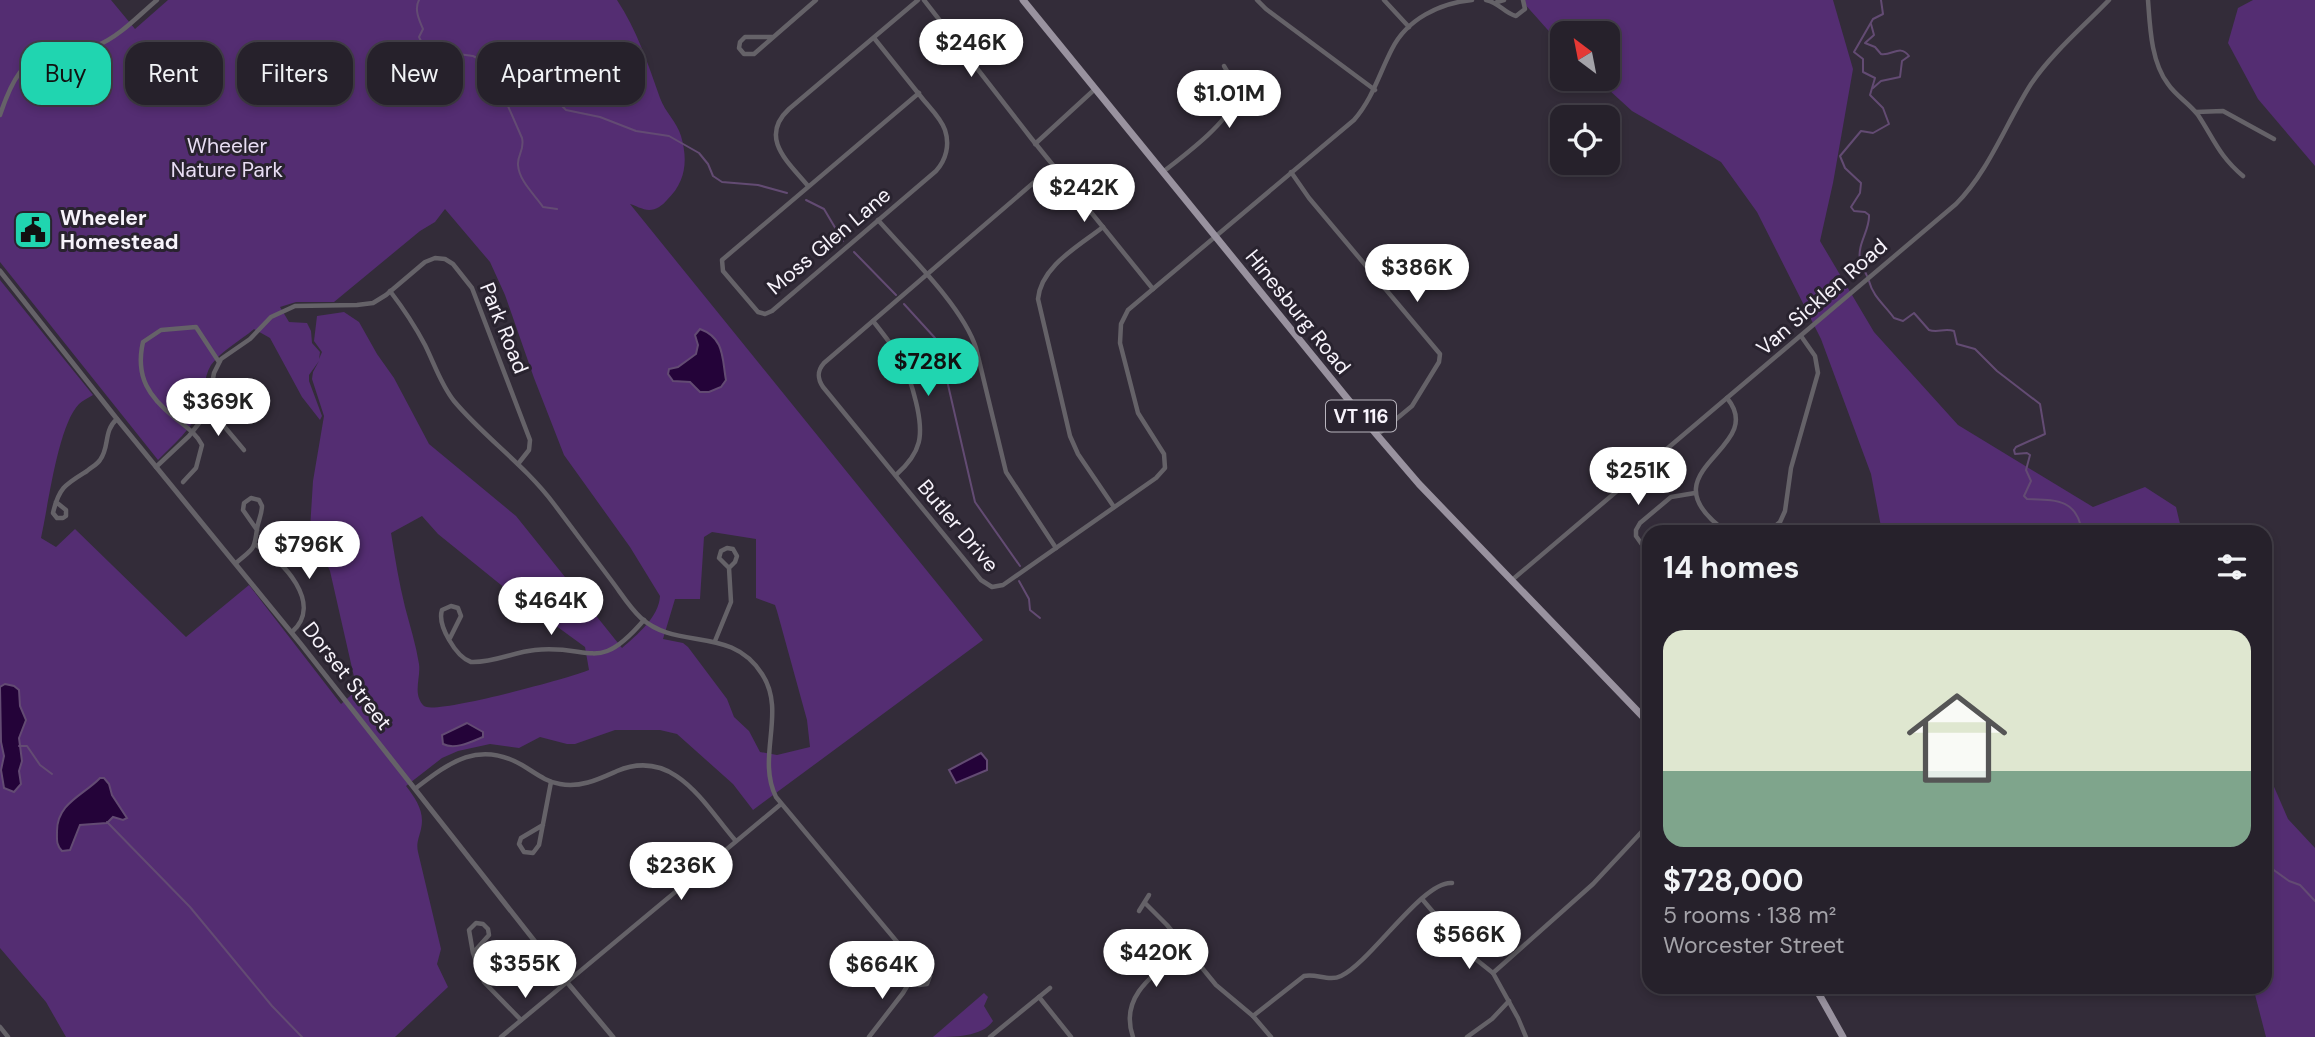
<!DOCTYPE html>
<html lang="en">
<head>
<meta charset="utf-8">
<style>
  :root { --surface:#26212b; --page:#2e2933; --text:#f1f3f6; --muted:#a4a3a9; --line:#423e47; --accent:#20d5b0 }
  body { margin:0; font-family:"DM Sans",sans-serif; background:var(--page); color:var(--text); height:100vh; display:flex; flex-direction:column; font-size:26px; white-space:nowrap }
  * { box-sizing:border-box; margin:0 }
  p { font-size:23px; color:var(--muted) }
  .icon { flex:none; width:38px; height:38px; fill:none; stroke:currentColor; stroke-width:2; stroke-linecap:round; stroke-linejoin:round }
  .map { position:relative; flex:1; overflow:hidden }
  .details { position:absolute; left:1642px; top:525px; width:630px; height:469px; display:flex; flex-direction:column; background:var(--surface); border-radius:21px; box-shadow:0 4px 10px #0003,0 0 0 2px var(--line) }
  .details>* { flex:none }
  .banner { position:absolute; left:21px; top:42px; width:665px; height:63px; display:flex; gap:14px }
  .needle { width:46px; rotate:328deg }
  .tools { position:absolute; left:1550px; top:21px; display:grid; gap:14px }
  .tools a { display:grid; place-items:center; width:70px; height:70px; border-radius:14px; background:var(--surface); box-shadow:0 4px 10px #0003,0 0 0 2px var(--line); font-size:35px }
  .price { position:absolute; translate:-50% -60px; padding:0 16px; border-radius:24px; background:#fff; color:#222; font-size:23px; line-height:46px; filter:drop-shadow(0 2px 4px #0008) }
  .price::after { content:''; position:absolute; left:50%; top:42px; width:21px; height:16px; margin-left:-10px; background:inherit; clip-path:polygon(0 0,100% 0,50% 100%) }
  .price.on { background:var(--accent); color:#111 }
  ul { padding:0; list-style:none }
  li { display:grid; align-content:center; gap:14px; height:371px; padding:0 21px }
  li span { display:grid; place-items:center; height:217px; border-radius:21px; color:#555 }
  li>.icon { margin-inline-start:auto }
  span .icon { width:126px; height:126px; fill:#fffc; stroke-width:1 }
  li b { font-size:30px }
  h2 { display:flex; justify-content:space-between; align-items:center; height:84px; padding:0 21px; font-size:30px }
  .chip { padding:0 24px; border-radius:21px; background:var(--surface); box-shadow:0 4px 10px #0003,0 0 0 2px var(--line); font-size:24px; line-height:63px }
  .chip.on { background:var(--accent); color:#111 }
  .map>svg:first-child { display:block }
  .green { fill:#542d72; fill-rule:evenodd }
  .water { fill:#240339; stroke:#634b73; stroke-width:2 }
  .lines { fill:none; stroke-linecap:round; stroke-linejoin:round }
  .stream { stroke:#634b73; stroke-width:2 }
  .minor { stroke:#656268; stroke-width:4.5 }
  .tertiary { stroke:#656268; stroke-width:5 }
  .primary { stroke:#99929f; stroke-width:7 }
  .labels { text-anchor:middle; stroke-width:6; stroke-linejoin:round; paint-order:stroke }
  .shield { fill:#29232f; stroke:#b9b5be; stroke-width:2 }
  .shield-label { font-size:19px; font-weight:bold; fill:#f7f3fb }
  .park-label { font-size:21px; fill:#e8ddf3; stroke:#29232f }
  .poi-label { font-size:21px; font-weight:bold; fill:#f7f3fb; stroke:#29232f; text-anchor:start }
  .street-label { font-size:21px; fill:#f7f3fb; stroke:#29232f }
</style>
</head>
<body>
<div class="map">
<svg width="2315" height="1037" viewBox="0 0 2315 1037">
  <rect width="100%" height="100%" fill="#332c39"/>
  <g class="green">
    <path d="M 0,0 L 111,0 L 135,29 L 168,0 L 617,0 C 637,30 648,64 660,98 C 665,112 677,122 681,136 C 688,160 686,182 667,200 C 663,205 656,210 649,210 C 643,210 634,205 630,204 L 983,640 L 753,810 L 733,784 L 677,734 L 660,730 L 615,730 L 575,744 L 567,744 L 540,737 L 519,748 L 490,744 L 458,751 L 442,758 L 406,786 C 416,799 425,812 421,829 C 419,838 416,843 418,852 L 441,949 L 437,964 L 448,987 L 395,1037 L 66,1037 L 46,1002 L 0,948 L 0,280 L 93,395 C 88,398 82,401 79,404 C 58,425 48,507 41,538 L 56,547 L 75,529 L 186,637 L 249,585 L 341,704 L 357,690 L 330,571 L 310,529 L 313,481 L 324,416 L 312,379 L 313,372 L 319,361 L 309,375 L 309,381 L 322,416 L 320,420 L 302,397 L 270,338 L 254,329 C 240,341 222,350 211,365 C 203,378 205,394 200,408 C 193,428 173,445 158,460 L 0,262 ZM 445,209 L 490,262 L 505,295 L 534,378 L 564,455 L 630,547 L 660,596 C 659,617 637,635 622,648 L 516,516 L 429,444 L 394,378 L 377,354 L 359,322 L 344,312 L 317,316 L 314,341 L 322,352 L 319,359 L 320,352 L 312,343 L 311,331 L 307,323 L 289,322 L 280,307 L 296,302 L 334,302 L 420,231 L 435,222 ZM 422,516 L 438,534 L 511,593 L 585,647 L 589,670 C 570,678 434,715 424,706 C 412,694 421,678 419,664 C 416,645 410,626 405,607 C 399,583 395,558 391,533 ZM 712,532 L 756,539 L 756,598 L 775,605 L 777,611 L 807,720 L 810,747 L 777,755 L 760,752 L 749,731 L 734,717 L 727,699 L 688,647 L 683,643 L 663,639 L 675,599 L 700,599 L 704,537 Z"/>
    <path d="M 1521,0 L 1833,0 L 1853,69 L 1833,183 L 1820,241 L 1874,332 L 1958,425 L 2093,507 L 2145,487 L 2176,507 L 2182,532 L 1882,532 L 1871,474 L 1821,339 L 1757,212 L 1721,162 L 1632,111 L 1597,79 L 1608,79 L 1608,33 L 1563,33 L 1563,47 Z"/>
    <path d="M 2253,0 L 2315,0 L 2315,166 L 2258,99 L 2228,43 L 2238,8 Z"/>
    <path d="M 2265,766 L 2288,819 L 2315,848 L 2315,1037 L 2266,1037 L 2253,987 L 2264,987 Z"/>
    <path d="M 984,993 L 988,997 L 984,1006 L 993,1021 C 982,1037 954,1037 933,1037 Z"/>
  </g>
  <g class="water">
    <path d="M 700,329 C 725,338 722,359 726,380 L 721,387 L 709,392 L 700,392 L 690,382 L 673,381 L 668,374 L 669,369 L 678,367 L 696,354 L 698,345 L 695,335 Z"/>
    <path d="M 5,684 L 14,686 L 19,690 L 20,706 L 26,720 L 19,738 L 22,761 L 19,771 L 21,784 L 14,792 L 4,788 L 1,770 L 4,756 L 1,742 L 0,687 Z"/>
    <path d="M 467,723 L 483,732 L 483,737 C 471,742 455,750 443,744 L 442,735 Z"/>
    <path d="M 981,753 L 987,760 L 987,770 L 956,783 L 949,770 Z"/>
    <path d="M 100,778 L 104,778 L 109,784 L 112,795 L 127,818 L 123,820 L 113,817 L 107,823 L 80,825 L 70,850 L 62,851 C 56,845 57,840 57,831 C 57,803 84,795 100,778 Z"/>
  </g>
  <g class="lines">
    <g class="stream">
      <path d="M 419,0 C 414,9 419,20 423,29 L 419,37 L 421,41 L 451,53 L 473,56 L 491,65 L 520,70 L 530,74 L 566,110 L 600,117 L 636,131 L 669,136 L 699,153 L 708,164 L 713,176 L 722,182 L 758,185 L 787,193"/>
      <path d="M 1871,24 L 1874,35 L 1865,43 L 1875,47 L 1881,54 C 1892,56 1900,44 1909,56 L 1902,61 L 1900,77 L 1881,81 L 1873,88"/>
      <path d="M 497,66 L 497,81 L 522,138 C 525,150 517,155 518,165 C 519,181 535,195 543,207 L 557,209"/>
      <path d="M 806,200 L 824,209 L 843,241"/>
      <path d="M 854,252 L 896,295"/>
      <path d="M 1867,276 C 1865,271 1861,266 1860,260 C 1857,244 1870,230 1869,215 L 1865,212 L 1854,211 L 1851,207 L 1860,193 L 1861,183 L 1845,168 L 1840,156 L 1861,131 L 1873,133 L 1889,124 L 1883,108 L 1870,95 L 1875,78 L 1863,72 L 1863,59 L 1854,52 L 1873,19 L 1883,14 L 1881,0"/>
      <path d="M 1869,281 C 1873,297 1885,305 1894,318 L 1903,321 L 1914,313 L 1929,330 C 1938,333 1944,328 1954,331 L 1957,344 L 1975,349 L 1997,371 L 2040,404 L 2045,434 L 2016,447 L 2014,450 L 2015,454 L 2027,453 L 2030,455 L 2026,470 L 2031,481 L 2024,496 L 2027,499 C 2055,500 2077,498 2082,532"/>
      <path d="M 904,304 L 935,338 L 940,350 L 975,502 L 1020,566"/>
      <path d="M 1019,581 L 1029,599 L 1030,610 L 1040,618"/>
      <path d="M 19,746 L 27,746 L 40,765 L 52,774"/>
      <path d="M 107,822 L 190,907 L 272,1006 L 302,1037"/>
      <path d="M 2264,863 L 2289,881 L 2300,885 L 2315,901"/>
    </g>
    <g class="minor">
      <path d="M 924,0 L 1031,138 L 1153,289"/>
      <path d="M 1257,0 L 1266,9 L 1375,90"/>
      <path d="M 1384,0 L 1409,27"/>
      <path d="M 1486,0 C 1500,3 1504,13 1516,16 L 1525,9 L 1523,0"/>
      <path d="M 2148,0 C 2150,27 2151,62 2168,84 C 2176,96 2189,103 2198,115 C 2214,139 2219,156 2243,176"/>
      <path d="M 1497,2 L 1504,0"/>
      <path d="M 773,37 L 745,37 L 740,42 L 739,48 L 744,54 L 754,54 L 816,0"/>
      <path d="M 874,38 C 890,58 906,78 922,98 C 930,108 941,118 945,130 C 950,145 946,160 936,171 L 772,311 L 765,314 L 758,312 L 723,271 L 722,260 L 919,93"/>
      <path d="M 2196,112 L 2223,111 L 2274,139"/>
      <path d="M 0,115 C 10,85 23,54 58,50 C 71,49 83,52 96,46 C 119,37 138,16 157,0"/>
      <path d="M 1035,144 L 1095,89"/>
      <path d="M 1053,166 L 824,363 C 817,371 817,378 823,387 L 981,580 L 992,587 L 1003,585 L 1156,478 L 1165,468 L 1164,454 L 1138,413 L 1120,343 L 1121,324 L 1128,310 L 1354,120 C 1373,98 1379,74 1392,49 C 1407,19 1440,3 1472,0"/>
      <path d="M 1163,172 C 1182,157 1227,124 1233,102 C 1236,89 1231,77 1224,66"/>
      <path d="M 1291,172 L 1309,198 L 1440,354 L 1439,362 L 1412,406 L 1377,435"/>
      <path d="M 808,186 C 789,163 758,138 789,109 L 918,0"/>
      <path d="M 878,220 C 908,254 963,307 976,348 L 1006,472 L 1056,548"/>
      <path d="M 1103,227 C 1079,246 1041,266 1038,299 L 1070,436 L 1078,454 L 1114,507"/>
      <path d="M 390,291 C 403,308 415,326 425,345 C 434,363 441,385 454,401 C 485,438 525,465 554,504 C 573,529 592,555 611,580 C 621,593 629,607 641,618 C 677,651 731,625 762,674 C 787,712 756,757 776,797 L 908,955 L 913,964 L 914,982 L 919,985 L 927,984 L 930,976 L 928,971 L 913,964"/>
      <path d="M 873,321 C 897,351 907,364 916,402 C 924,435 922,452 896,475"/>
      <path d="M 1727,398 C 1770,450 1639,470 1727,532"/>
      <path d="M 205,411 L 218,419 L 244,450"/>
      <path d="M 156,467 L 189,436 L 200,422 L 209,400 L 214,373 L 221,359 L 250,339 L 271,317 L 295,306 L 357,305 L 373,303 L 386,295 L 425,262 L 435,258 L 445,259 L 453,264 L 472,288 L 530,440 L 529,450 L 518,464"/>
      <path d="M 183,482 L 196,468 L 202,445 C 196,433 185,426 175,418 C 149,397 135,377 143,342 L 161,330 L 196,327 L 219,362"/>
      <path d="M 56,502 L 66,510 L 66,516 L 63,518 L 57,518 L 53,513 C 59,487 66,484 87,471 C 91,467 97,465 100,460 C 110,447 103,431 117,419"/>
      <path d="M 1768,532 L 1780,522 L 1785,511 L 1791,468 L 1818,373 L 1815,356 L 1801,336"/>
      <path d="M 256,545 C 283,560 324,604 292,632"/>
      <path d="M 1648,553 L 1636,536 L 1636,530 L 1640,523 L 1671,497 L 1695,493"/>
      <path d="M 236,563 C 253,548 254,552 257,529 C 258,521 262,514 262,506 L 259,500 L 251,498 L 244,503 L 243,510 L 257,530"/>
      <path d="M 1648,565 L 1648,571"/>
      <path d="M 1512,580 L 1956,204 C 1989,171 2006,123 2031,84 C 2052,53 2083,27 2109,0"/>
      <path d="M 450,638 L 461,616 L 458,608 L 451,606 L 442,610 C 437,625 456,657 471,662 C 493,663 514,652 535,650 C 592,644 597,675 644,620"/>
      <path d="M 715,641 L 731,602 L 729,568 L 735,562 L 737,556 L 733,549 L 727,548 L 721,551 L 719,558 L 729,568"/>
      <path d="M 416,788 C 450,762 479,740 522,765 C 534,772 546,782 560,784 C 581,788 599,779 617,771 C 674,747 704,804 735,840"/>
      <path d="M 543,825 L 521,838 L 519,844 L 524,852 L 533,853 L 539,845 L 551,782"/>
      <path d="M 1422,899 L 1468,953 L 1493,973 L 1518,1018 L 1526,1037"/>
      <path d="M 1145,903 L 1167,925 L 1216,985 L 1253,1016 L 1271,1037"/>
      <path d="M 1139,911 L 1149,895"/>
      <path d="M 473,953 L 469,930 L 476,923 L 483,924 L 488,929 L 489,935 L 473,953 L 484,982 L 521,1020"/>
      <path d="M 1493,973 L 1593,884 L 1648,825"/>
      <path d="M 1039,997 L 1071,1037"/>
      <path d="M 1253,1016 L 1304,976 C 1316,973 1329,982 1341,976 C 1371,962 1423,880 1452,883"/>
      <path d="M 0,1027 L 8,1037"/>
      <path d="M 501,1037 L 781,804"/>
      <path d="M 869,1037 L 903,993 L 912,978"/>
      <path d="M 990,1037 L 1050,988"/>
      <path d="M 1133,1037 C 1118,994 1158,972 1186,949"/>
      <path d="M 1467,1037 L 1492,1019 L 1509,1001"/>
    </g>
    <path class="tertiary" d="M 0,271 L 117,419 L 300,643 L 566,981 L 613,1037"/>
    <g class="primary">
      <path d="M 1023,0 L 1377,435 L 1419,484 L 1648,722"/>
      <path d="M 1815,987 L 1843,1037"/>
    </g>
  </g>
  <defs>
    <g id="civic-square" transform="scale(2.0125)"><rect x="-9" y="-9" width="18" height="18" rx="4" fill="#20d5b0" stroke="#29232f"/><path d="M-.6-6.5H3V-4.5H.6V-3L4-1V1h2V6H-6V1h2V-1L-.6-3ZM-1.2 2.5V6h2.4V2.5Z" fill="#111"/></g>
  </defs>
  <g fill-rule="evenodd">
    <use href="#civic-square" x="33" y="230"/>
  </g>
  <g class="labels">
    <rect class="shield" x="1326" y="400.5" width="70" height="31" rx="5"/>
    <g class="shield-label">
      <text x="1361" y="423">VT 116</text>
    </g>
    <g class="park-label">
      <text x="227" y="153">Wheeler<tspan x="227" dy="24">Nature Park</tspan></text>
    </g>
    <g class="poi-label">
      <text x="60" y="225">Wheeler<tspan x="60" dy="24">Homestead</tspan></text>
    </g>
    <g class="street-label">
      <text transform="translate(829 241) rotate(-40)" y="7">Moss Glen Lane</text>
      <text transform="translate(1822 297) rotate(-41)" y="7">Van Sicklen Road</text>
      <text transform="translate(1298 312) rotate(51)" y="7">Hinesburg Road</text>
      <text transform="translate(504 328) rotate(68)" y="7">Park Road</text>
      <text transform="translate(958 526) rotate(50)" y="7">Butler Drive</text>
      <text transform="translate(347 676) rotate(52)" y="7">Dorset Street</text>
    </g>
  </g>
</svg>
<div class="tools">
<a><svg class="needle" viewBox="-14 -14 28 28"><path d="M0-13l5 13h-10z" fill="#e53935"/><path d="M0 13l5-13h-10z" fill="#a4a3a9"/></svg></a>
<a><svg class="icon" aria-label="locate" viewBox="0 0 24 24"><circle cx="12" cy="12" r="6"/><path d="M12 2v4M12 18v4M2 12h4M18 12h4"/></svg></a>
</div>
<b class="price" style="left:971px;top:79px">$246K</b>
<b class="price" style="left:1229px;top:130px">$1.01M</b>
<b class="price" style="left:1084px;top:224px">$242K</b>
<b class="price" style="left:1417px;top:304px">$386K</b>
<b class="price on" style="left:928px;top:398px">$728K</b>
<b class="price" style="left:218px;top:438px">$369K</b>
<b class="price" style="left:1638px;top:507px">$251K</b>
<b class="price" style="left:309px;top:581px">$796K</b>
<b class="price" style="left:551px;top:637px">$464K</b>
<b class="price" style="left:681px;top:902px">$236K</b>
<b class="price" style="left:1469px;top:971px">$566K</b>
<b class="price" style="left:1156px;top:989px">$420K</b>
<b class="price" style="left:525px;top:1000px">$355K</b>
<b class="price" style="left:882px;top:1001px">$664K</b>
<div class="banner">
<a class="chip on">Buy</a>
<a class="chip">Rent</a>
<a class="chip">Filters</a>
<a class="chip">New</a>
<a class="chip">Apartment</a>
</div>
<section class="details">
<h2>14 homes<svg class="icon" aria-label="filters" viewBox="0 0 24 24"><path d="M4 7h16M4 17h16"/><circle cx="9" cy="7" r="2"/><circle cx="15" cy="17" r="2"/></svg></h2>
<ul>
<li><span style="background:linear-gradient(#dfe7d0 65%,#7fa58c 0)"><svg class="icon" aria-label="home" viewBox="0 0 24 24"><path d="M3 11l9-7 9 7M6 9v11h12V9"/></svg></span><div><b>$728,000</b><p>5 rooms · 138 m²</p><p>Worcester Street</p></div></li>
</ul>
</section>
</div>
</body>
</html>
